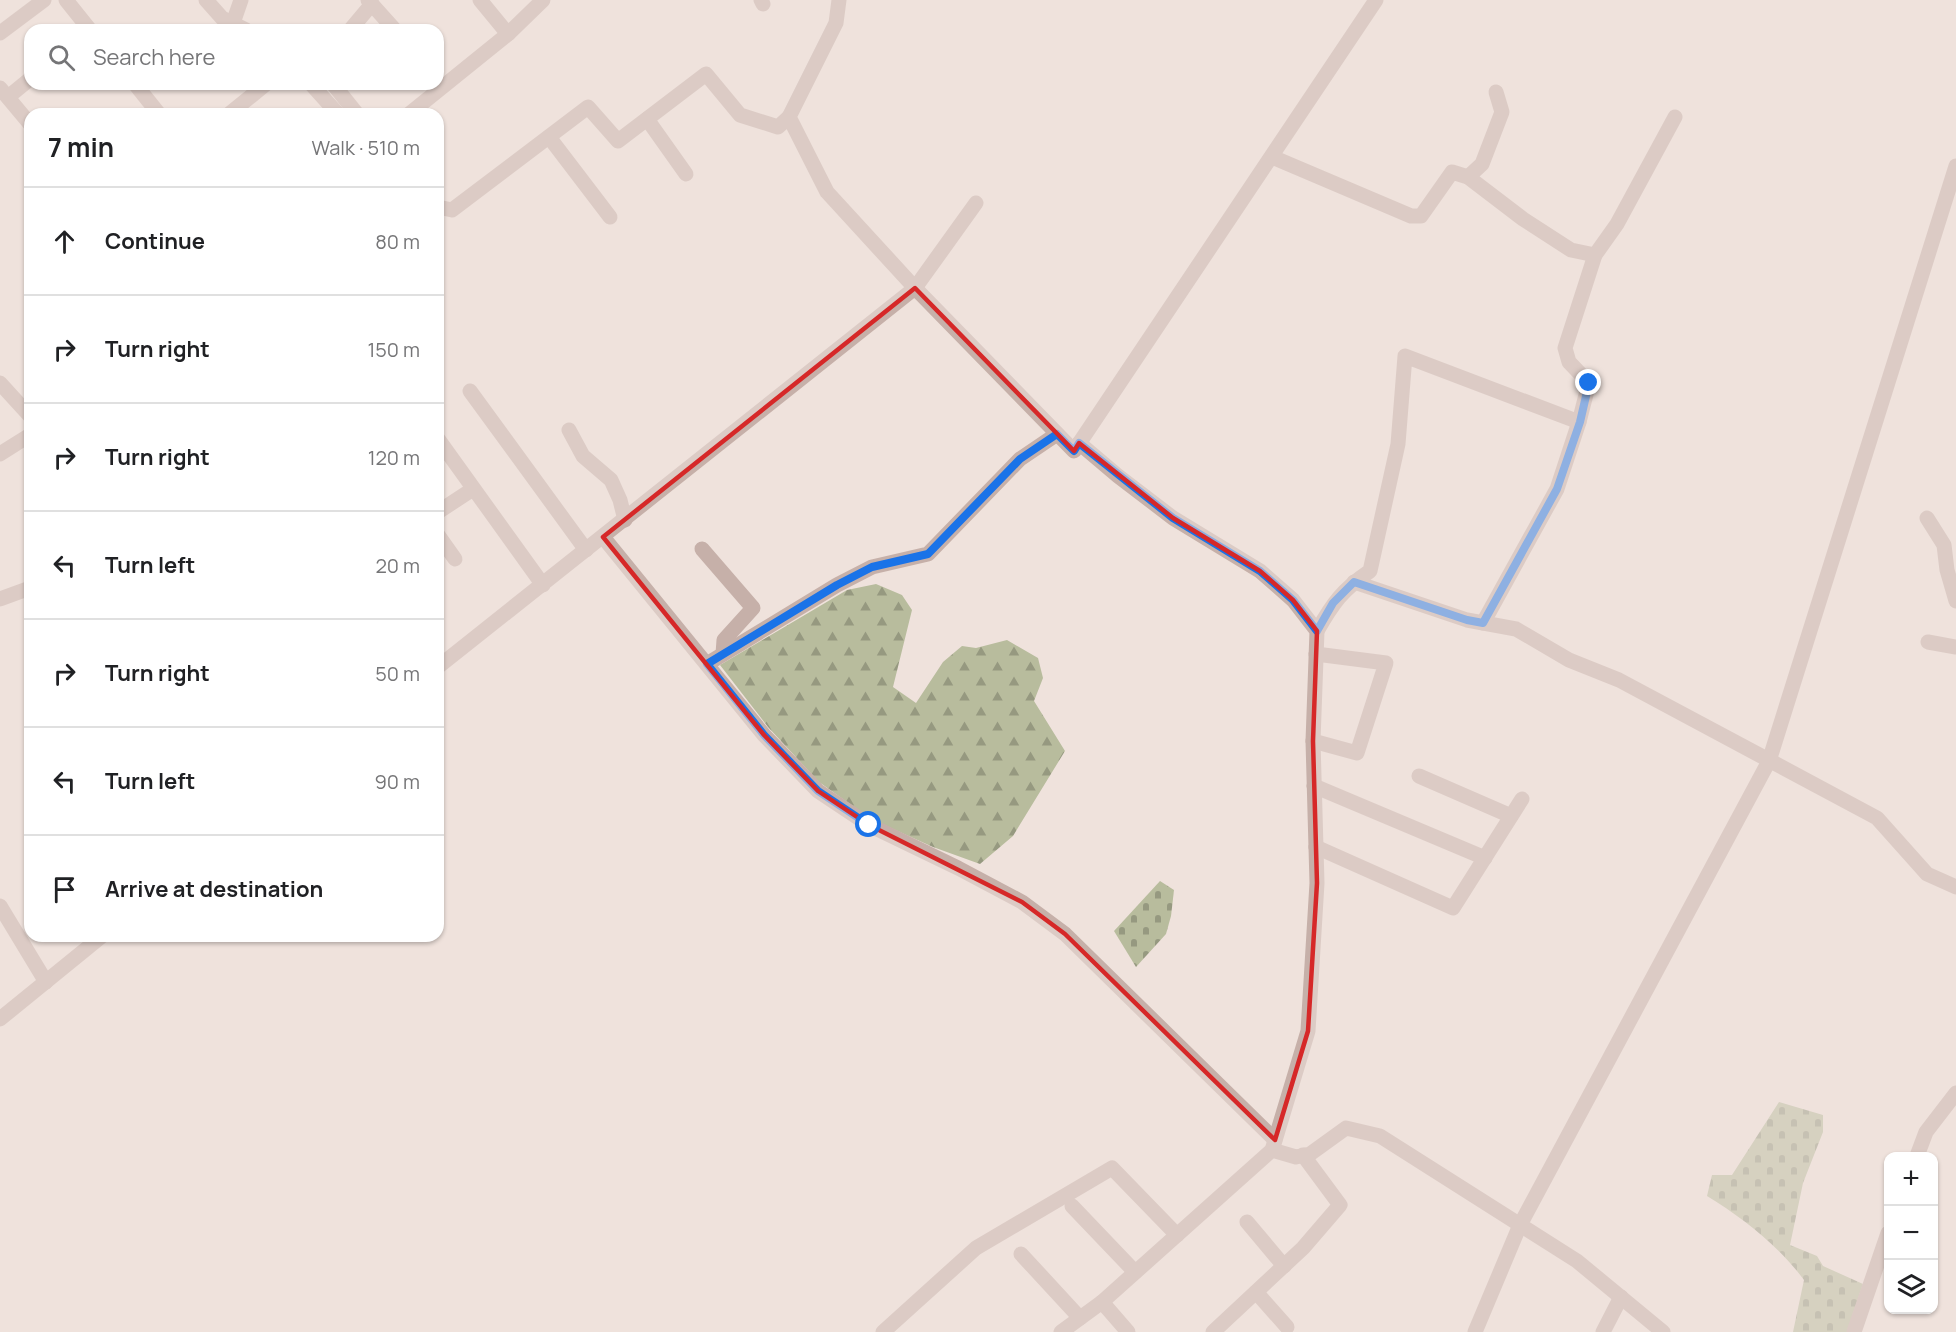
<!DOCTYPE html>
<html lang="en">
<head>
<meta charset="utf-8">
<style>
	:root { --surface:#fff; --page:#f2f2f2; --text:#202124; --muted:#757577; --line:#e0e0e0 }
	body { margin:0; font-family:Manrope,sans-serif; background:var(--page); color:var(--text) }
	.controls { position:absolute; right:18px; bottom:18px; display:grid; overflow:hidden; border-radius:12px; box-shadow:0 2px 4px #0004 }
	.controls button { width:54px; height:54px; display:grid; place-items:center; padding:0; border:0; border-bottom:2px solid var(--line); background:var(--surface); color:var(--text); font:30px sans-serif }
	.stop { position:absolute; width:18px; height:18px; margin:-14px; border:4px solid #1a73e8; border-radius:50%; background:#fff }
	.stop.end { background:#1a73e8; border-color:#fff; box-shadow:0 2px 6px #0008 }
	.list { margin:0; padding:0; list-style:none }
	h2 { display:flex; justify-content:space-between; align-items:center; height:78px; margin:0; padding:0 24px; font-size:26px }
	h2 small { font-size:20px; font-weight:400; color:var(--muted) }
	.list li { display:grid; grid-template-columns:39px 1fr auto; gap:18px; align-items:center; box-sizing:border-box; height:108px; padding:0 24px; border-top:2px solid var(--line) }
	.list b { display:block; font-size:22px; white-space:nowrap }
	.list em { font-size:20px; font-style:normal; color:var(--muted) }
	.icon { flex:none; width:33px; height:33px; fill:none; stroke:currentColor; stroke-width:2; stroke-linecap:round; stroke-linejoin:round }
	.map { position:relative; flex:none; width:1956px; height:1332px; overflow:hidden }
	.search { position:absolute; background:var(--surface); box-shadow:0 2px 4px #0004; left:24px; top:24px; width:420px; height:66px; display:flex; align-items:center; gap:15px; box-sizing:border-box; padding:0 21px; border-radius:18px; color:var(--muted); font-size:22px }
	.panel { position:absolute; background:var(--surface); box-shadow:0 2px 4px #0004; left:24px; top:108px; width:420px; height:834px; border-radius:18px }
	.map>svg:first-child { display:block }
	.forest { fill:url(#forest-firs) }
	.cemetery { fill:url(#cemetery-stones) }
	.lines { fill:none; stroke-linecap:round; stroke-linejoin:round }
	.minor { stroke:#c6b0a9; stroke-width:15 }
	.route { stroke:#1a73e8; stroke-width:8 }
	.marked { fill:none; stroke:#d62828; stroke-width:4.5; stroke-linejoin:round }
</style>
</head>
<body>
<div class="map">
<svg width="1956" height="1332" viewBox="0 0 1956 1332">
	<defs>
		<pattern id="forest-firs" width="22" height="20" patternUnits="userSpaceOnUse" patternTransform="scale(1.5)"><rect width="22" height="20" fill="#b8bc9d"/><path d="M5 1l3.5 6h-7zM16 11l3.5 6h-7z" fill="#969980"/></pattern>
		<pattern id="cemetery-stones" width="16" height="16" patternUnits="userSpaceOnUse" patternTransform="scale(1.5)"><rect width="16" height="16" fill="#b8bc9d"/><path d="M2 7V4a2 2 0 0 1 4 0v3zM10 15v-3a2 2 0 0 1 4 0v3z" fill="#969980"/></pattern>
	</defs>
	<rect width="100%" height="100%" fill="#efe2dc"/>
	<path class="forest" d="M 876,584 L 902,595 L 912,610 L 893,687 L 916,703 L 943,662 L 962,646 L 976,648 L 1007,640 L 1038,658 L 1043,678 L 1034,701 L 1065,751 L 1013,836 L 980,864 L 933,847 L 871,819 L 819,782 L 768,727 L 720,665 L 847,590 Z"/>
	<g class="cemetery">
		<path d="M 1160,881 L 1174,890 L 1171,916 L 1166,934 L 1136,967 L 1114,931 Z"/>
		<path d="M 1779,1102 L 1823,1115 L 1823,1132 L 1803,1183 L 1790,1245 L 1817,1256 L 1823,1266 L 1863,1284 L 1847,1332 L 1793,1332 L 1804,1280 C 1779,1246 1743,1218 1707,1196 L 1712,1175 L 1732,1175 Z"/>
	</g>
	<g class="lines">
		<g class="minor">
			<path d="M 66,0 L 90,30"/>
			<path d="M 206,0 L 222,18 L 246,30"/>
			<path d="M 368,0 L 395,30"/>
			<path d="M 480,0 L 508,34"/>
			<path d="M 761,0 L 763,4"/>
			<path d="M 839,0 L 836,23 L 789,117 L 827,192 L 915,288 L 976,203"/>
			<path d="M 233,23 L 241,0"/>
			<path d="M 350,30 L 372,4"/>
			<path d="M 0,33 L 44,0"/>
			<path d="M 135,84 L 159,114"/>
			<path d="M 311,84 L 338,114"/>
			<path d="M 333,84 L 357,114"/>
			<path d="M 0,88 L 30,124"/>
			<path d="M 8,97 L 30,79"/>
			<path d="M 229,114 L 266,84"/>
			<path d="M 409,114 L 508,34 L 543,0"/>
			<path d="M 647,119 L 686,174"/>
			<path d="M 549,137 L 610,217"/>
			<path d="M 1272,157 L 1411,216 L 1421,216 L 1452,172 L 1468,177 L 1523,219 L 1571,250 L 1595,255"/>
			<path d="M 1468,177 L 1482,164 L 1502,112 L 1496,92"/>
			<path d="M 438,207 L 452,210 L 588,107 L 618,141 L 706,74 L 740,115 L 778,127 L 789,117"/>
			<path d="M 0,383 L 30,416"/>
			<path d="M 470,391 L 586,550"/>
			<path d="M 569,430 L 583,456 L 611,480 L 620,500 L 625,520"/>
			<path d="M 438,439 L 543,585"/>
			<path d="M 1079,443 L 1118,476 L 1173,518 L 1260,571 L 1293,600 L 1317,631 L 1313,741 L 1317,883 L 1308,1031 L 1273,1147"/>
			<path d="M 0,454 L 30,435"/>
			<path d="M 438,512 L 473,489"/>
			<path d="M 1927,518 L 1944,545 L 1947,570 L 1956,601"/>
			<path d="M 438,535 L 455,559"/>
			<path d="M 603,537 L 764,735 L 818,791 L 869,825 L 958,868 L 1022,902 L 1065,934 L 1275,1140"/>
			<path d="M 702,549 L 753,608 L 724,640 L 723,654"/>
			<path d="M 1354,582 L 1467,620 L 1516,629 L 1569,660 L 1619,680 L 1877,818 L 1927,874 L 1956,887"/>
			<path d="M 0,599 L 30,588"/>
			<path d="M 1483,623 L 1557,489 L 1579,422 L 1589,383 L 1569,362 L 1565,348 L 1595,255 L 1617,224 L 1675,117"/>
			<path d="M 1317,631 C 1333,603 1342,590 1370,571 L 1398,444 L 1405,356 L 1579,422"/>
			<path d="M 1928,642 L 1956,647"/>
			<path d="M 707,664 L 837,585 L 872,567 L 928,554 L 1020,459 L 1057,434"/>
			<path d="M 438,667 L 915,288 L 1074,451 L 1376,0"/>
			<path d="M 1313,741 L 1357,753 L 1386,663 L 1316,654"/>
			<path d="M 1419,776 L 1511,816"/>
			<path d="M 1314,786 L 1485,858"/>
			<path d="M 1316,847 L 1453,908 L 1522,799"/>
			<path d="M 0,906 L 46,982"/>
			<path d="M 0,1019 L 102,936"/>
			<path d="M 1917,1156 L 1926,1132 L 1956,1093"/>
			<path d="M 1072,1206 L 1135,1272"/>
			<path d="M 1247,1222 L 1284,1266"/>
			<path d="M 1021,1254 L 1080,1318"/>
			<path d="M 1256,1292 L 1287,1327"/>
			<path d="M 1102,1302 L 1128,1332"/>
			<path d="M 883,1332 L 976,1248 L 1112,1168 L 1177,1235"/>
			<path d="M 1061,1332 L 1102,1302 L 1272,1150 L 1296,1157 L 1310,1154 L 1346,1128 L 1380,1136 L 1577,1261 L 1663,1332"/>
			<path d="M 1213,1332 L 1303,1248 L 1340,1205 L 1303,1155"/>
			<path d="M 1475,1332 L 1520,1225 L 1769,761 L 1956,166"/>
			<path d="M 1603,1332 L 1621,1297"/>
			<path d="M 1854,1332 L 1888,1233"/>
		</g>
	</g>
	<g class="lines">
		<path class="route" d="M 869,825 L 818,791 L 764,735 L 707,664 L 837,585 L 872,567 L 928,554 L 1020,459 L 1057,434 L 1074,451 L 1079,443 L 1173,518 L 1260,571 L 1293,600 L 1317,631 L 1333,603 L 1354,582 L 1467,620 L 1483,623 L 1557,489 L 1580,422 L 1589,383"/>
	</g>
	<path d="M0 0H1956V1332H0ZM 915,288 L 1074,451 L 1079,443 L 1173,518 L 1260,571 L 1293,600 L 1317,631 L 1313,741 L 1317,883 L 1308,1031 L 1275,1140 L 1065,934 L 1022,902 L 869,825 L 818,791 L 764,735 L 603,537 Z" fill="#efe2dc" fill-opacity=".55" fill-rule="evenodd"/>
	<path class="marked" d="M 915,288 L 1074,451 L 1079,443 L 1173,518 L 1260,571 L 1293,600 L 1317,631 L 1313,741 L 1317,883 L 1308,1031 L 1275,1140 L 1065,934 L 1022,902 L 869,825 L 818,791 L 764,735 L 603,537 Z"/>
</svg>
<div class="controls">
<button>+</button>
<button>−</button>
<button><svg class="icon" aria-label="layers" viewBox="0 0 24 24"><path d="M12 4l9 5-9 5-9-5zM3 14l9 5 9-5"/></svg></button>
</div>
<div class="stop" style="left:869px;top:825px"></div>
<div class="stop end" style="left:1589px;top:383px"></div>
<div class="search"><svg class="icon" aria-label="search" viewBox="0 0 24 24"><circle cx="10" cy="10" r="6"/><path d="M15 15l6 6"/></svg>Search here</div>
<section class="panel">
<h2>7 min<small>Walk · 510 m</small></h2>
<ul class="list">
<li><svg class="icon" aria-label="ahead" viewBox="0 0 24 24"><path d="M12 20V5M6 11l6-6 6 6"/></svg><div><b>Continue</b></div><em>80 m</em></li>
<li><svg class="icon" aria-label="right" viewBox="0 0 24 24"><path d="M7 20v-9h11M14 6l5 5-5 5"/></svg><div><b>Turn right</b></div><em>150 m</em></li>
<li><svg class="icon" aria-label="right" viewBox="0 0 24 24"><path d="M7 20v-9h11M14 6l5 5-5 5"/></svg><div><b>Turn right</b></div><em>120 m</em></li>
<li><svg class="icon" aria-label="left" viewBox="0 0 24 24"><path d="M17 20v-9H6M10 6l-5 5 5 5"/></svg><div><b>Turn left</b></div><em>20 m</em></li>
<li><svg class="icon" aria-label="right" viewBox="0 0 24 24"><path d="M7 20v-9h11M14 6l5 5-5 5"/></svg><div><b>Turn right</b></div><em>50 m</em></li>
<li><svg class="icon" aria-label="left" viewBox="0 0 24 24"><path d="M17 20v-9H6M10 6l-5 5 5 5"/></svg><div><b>Turn left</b></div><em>90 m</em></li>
<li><svg class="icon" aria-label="arrive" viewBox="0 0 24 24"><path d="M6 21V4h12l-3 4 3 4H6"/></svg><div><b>Arrive at destination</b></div></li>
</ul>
</section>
</div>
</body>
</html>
